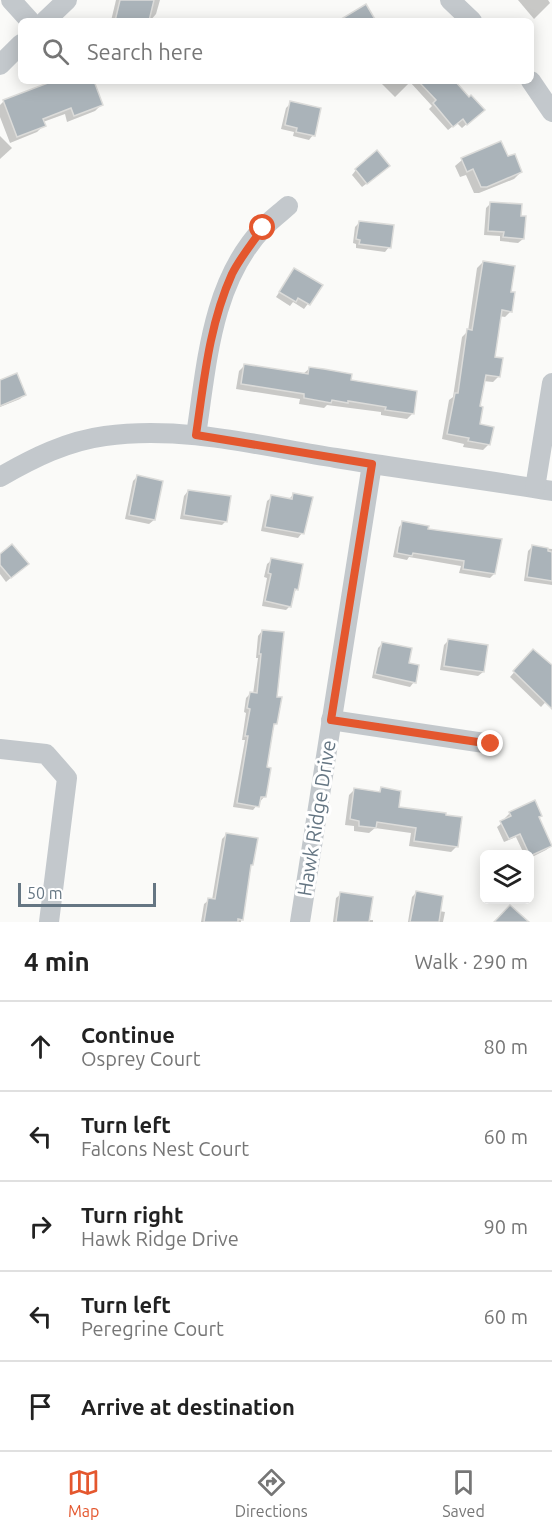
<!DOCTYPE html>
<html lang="en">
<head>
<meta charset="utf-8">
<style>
	:root { --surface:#fff; --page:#f6f6f6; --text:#222; --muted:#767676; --line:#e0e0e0; --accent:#e4572e }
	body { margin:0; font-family:Ubuntu,sans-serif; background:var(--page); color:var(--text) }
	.controls { position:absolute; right:18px; bottom:18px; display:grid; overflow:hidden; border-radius:9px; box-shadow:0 3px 15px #0003 }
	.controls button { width:54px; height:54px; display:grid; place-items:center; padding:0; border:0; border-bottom:2px solid var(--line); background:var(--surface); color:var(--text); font:30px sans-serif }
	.scale { position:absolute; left:18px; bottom:15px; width:138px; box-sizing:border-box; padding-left:6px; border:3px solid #657683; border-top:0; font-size:16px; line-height:21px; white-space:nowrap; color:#657683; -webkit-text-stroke:4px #fff; paint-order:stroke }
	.stop { position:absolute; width:18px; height:18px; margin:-14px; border:4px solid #e4572e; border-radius:50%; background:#fff }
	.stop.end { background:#e4572e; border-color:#fff; box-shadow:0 2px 6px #0008 }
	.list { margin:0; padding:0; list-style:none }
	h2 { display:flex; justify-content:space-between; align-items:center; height:78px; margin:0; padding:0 24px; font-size:26px }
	h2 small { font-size:20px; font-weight:400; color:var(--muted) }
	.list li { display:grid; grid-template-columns:39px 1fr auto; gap:18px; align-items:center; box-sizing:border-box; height:90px; padding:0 24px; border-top:2px solid var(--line) }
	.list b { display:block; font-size:22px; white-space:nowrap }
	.list p { margin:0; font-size:20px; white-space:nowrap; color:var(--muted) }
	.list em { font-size:20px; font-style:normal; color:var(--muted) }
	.icon { flex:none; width:33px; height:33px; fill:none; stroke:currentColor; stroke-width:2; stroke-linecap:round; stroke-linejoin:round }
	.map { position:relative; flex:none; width:552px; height:922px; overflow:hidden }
	.search { position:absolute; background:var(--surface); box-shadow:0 3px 15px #0003; left:18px; right:18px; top:18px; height:66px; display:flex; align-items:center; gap:15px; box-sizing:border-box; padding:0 21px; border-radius:9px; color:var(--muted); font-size:22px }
	.sheet { height:528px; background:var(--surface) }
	nav { display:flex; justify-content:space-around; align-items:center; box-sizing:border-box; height:84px; border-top:2px solid var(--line); background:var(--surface); font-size:16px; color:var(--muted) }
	nav a { display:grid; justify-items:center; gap:3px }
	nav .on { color:var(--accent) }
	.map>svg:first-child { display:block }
	.shadow { fill:#0003 }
	.building { fill:#aab3b9; stroke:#dcdcda; stroke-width:1.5 }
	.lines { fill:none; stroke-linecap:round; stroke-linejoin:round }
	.minor { stroke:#c3c8cc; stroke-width:20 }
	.route { stroke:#e4572e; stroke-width:8 }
	.labels { text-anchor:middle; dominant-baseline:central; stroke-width:6; stroke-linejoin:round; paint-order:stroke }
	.street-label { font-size:20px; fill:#657683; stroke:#fff }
</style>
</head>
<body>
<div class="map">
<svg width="552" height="922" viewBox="0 0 552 922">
	<rect width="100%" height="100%" fill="#fafaf8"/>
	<g class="shadow">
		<path d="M 116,0 L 160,0 L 156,14 L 150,21 L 111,21 Z"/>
		<path d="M 518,0 L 548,0 L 550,3 L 534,19 Z"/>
		<path d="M 57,81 L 93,81 L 102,104 L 95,111 L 67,122 L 65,114 L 43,122 L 44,125 L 37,132 L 10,143 L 0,117 L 0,105 L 4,101 Z"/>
		<path d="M 379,81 L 443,81 L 478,114 L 462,128 L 457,123 L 448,130 L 429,109 L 432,106 L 410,82 L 395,97 Z"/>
		<path d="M 291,103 L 313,135 L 309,140 L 293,136 L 294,132 L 281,129 L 286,108 Z"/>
		<path d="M 0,136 L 12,148 L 0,159 Z"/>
		<path d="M 507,158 L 521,172 L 514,179 L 479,193 L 474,193 L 466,175 L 460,177 L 455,166 L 462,160 Z"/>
		<path d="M 356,170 L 383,171 L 362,187 L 352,175 Z"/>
		<path d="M 491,203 L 519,217 L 523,239 L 518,243 L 500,241 L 500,236 L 484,235 L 486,208 Z"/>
		<path d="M 359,223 L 389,247 L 385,252 L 356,248 L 356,244 L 353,243 L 355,227 Z"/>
		<path d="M 483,262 L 509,293 L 511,311 L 505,317 L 499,316 L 493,358 L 499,376 L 493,382 L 483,381 L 478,408 L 478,425 L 489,444 L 483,450 L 463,447 L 464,444 L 442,439 L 449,400 L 453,397 L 462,337 L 468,331 L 477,268 Z"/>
		<path d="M 294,270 L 321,286 L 304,309 L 293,302 L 290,306 L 276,297 Z"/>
		<path d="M 244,366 L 303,374 L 310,368 L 412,414 L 407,419 L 381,415 L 381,412 L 327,405 L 324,408 L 299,404 L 300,399 L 236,389 L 239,371 Z"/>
		<path d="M 0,382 L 24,395 L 20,399 L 0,407 Z"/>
		<path d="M 137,477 L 161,482 L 154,520 L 149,524 L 125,519 L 133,481 Z"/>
		<path d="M 188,491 L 226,521 L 222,525 L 180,519 L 184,496 Z"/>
		<path d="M 293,495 L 302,533 L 298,538 L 261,531 L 267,501 L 272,497 L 288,500 Z"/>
		<path d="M 403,523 L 426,530 L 494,574 L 490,578 L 459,573 L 461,566 L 409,557 L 407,560 L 393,557 L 399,527 Z"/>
		<path d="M 532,547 L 552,549 L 552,585 L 524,581 L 528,551 Z"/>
		<path d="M 0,555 L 22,568 L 6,582 L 0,574 Z"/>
		<path d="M 272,560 L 297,589 L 293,593 L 290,606 L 286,610 L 262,606 L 267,578 L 264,577 L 267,564 Z"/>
		<path d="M 262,631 L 276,698 L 276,723 L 272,727 L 265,768 L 264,797 L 253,810 L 233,807 L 245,740 L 242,740 L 246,713 L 244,712 L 246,698 L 250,694 L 253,694 L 258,658 L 256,658 L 258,636 Z"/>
		<path d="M 449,640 L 483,672 L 478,676 L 440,670 L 444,645 Z"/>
		<path d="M 382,644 L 414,682 L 410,687 L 372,678 L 378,648 Z"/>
		<path d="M 533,651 L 552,667 L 552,695 L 541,707 L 510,677 Z"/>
		<path d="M 355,789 L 378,793 L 381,789 L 397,808 L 457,846 L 451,852 L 409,846 L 411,833 L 375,828 L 369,833 L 354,831 L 354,826 L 345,825 L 349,795 Z"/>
		<path d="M 510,813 L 540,816 L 538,818 L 551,846 L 546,850 L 530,858 L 530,854 L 524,854 L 516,837 L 504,842 L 497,827 L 506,820 L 505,818 Z"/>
		<path d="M 226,835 L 243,903 L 241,922 L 201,922 L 204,904 L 209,900 L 212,900 L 222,839 Z"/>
		<path d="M 416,893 L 439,911 L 445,912 L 443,922 L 408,922 L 412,897 Z"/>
		<path d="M 341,894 L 368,920 L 373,920 L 373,922 L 333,922 L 336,898 Z"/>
	</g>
	<g class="building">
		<path d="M 120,0 L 154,0 L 149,21 L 115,21 Z"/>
		<path d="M 366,4 L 376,21 L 338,21 Z"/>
		<path d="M 53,81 L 94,81 L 103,105 L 74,116 L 71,108 L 43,119 L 46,126 L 17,137 L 3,100 Z"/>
		<path d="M 418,81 L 455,81 L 469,97 L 471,95 L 485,110 L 467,125 L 463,119 L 453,127 L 433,103 L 436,100 Z"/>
		<path d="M 290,101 L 321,108 L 315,136 L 296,132 L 297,128 L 285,125 Z"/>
		<path d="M 501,141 L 508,156 L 515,154 L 522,172 L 487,187 L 481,187 L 473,169 L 467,172 L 461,158 Z"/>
		<path d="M 377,150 L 390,166 L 367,184 L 355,169 Z"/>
		<path d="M 490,202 L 522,204 L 521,216 L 526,216 L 524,239 L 503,237 L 504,232 L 488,231 Z"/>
		<path d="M 359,221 L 394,225 L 391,248 L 359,244 L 360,240 L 356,239 Z"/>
		<path d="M 483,261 L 515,266 L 511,292 L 515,292 L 512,312 L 502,310 L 495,357 L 503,358 L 500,377 L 486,375 L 480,406 L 483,407 L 480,424 L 494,427 L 490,445 L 468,441 L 469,438 L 447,434 L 455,393 L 458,393 L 467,329 L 472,330 Z"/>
		<path d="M 294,268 L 323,285 L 310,305 L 298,298 L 296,302 L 279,292 Z"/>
		<path d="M 244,364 L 308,374 L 309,367 L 324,369 L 352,374 L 351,380 L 417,391 L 414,414 L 385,410 L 386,407 L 348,401 L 348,403 L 332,400 L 331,403 L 304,398 L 304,394 L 241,384 Z"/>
		<path d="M 17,373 L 26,395 L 0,406 L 0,380 Z"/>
		<path d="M 137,475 L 163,481 L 155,520 L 129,515 Z"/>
		<path d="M 188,490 L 231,496 L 227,522 L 184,515 Z"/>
		<path d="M 293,493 L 313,497 L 304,534 L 265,527 L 271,495 L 292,499 Z"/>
		<path d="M 402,521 L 429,526 L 428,529 L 502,539 L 495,574 L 463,569 L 464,561 L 413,553 L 412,556 L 397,553 Z"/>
		<path d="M 12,544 L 29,564 L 11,578 L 0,565 L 0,554 Z"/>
		<path d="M 532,545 L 548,548 L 548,551 L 552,552 L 552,581 L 527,577 Z"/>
		<path d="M 271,558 L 303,564 L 298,590 L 295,589 L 291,607 L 265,601 L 271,574 L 268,573 Z"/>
		<path d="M 262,630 L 284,632 L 277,697 L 282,697 L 277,724 L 274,724 L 267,767 L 271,768 L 266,797 L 261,797 L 259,807 L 237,803 L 248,736 L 245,736 L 250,709 L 247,708 L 250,692 L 257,693 L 261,654 L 259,654 Z"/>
		<path d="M 448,639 L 488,645 L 484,672 L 444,666 Z"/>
		<path d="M 382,642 L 412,648 L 409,663 L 419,665 L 416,683 L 375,674 Z"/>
		<path d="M 533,649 L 552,665 L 552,709 L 513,671 Z"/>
		<path d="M 381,787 L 401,791 L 399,807 L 446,813 L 446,815 L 462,817 L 458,847 L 414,841 L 416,828 L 377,822 L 376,828 L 359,826 L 359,821 L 350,819 L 354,788 L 380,792 Z"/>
		<path d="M 535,800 L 542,816 L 539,817 L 552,846 L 530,856 L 520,834 L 509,839 L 500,821 L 511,816 L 509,812 Z"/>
		<path d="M 226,833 L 258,838 L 253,865 L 251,865 L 243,920 L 238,919 L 238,922 L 204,922 L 208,898 L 215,899 Z"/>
		<path d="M 416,891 L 443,896 L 439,922 L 410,922 Z"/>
		<path d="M 340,892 L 373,897 L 369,922 L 336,922 Z"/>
		<path d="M 510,905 L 529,922 L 494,922 Z"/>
	</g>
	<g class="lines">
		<g class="minor">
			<path d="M 11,0 L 30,21"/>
			<path d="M 450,0 L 472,21"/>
			<path d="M 45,21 L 67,0"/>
			<path d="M 0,65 L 21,44"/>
			<path d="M 531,81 L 552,112"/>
			<path d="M 196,435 C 207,364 211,282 264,227 C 271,220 280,213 288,206"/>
			<path d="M 0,477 C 33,458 67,441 105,436 C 182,425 260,446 336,458 C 408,470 480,479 552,491"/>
			<path d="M 535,488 L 552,383"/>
			<path d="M 331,720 L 491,744"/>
			<path d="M 0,749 L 46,754 L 67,778 L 49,922"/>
			<path d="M 300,922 L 372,464"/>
		</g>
	</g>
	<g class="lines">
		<path class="route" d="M 263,228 C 252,243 240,258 232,274 C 209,325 204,381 196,435 L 372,464 L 331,720 L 491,744"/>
	</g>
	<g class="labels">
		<g class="street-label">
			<text transform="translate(316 818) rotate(-81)">Hawk Ridge Drive</text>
		</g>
	</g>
</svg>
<div class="controls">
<button><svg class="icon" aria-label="layers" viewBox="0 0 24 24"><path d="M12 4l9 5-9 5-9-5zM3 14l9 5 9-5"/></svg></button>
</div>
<div class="scale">50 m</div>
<div class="stop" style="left:263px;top:228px"></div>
<div class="stop end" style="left:491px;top:744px"></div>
<div class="search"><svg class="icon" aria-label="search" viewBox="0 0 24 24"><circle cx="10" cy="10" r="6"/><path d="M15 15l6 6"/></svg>Search here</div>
</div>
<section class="sheet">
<h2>4 min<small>Walk · 290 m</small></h2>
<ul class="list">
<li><svg class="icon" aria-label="ahead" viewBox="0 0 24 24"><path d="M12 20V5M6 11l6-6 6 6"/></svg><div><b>Continue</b><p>Osprey Court</p></div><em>80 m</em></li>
<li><svg class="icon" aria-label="left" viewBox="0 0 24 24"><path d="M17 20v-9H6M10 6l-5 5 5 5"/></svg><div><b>Turn left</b><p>Falcons Nest Court</p></div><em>60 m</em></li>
<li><svg class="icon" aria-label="right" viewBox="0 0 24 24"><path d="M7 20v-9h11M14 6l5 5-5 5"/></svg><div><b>Turn right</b><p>Hawk Ridge Drive</p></div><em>90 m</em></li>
<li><svg class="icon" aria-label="left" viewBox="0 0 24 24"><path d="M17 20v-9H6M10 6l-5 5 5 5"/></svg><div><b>Turn left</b><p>Peregrine Court</p></div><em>60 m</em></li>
<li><svg class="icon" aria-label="arrive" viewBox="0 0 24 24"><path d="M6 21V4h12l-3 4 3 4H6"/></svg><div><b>Arrive at destination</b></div></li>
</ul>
</section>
<nav>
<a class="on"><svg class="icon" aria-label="map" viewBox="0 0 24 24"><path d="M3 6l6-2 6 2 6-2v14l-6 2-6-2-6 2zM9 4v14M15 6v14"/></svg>Map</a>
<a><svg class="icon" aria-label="directions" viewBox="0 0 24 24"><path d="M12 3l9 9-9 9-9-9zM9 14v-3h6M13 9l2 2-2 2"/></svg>Directions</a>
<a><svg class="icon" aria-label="saved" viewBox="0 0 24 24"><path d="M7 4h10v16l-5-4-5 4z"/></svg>Saved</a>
</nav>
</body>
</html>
